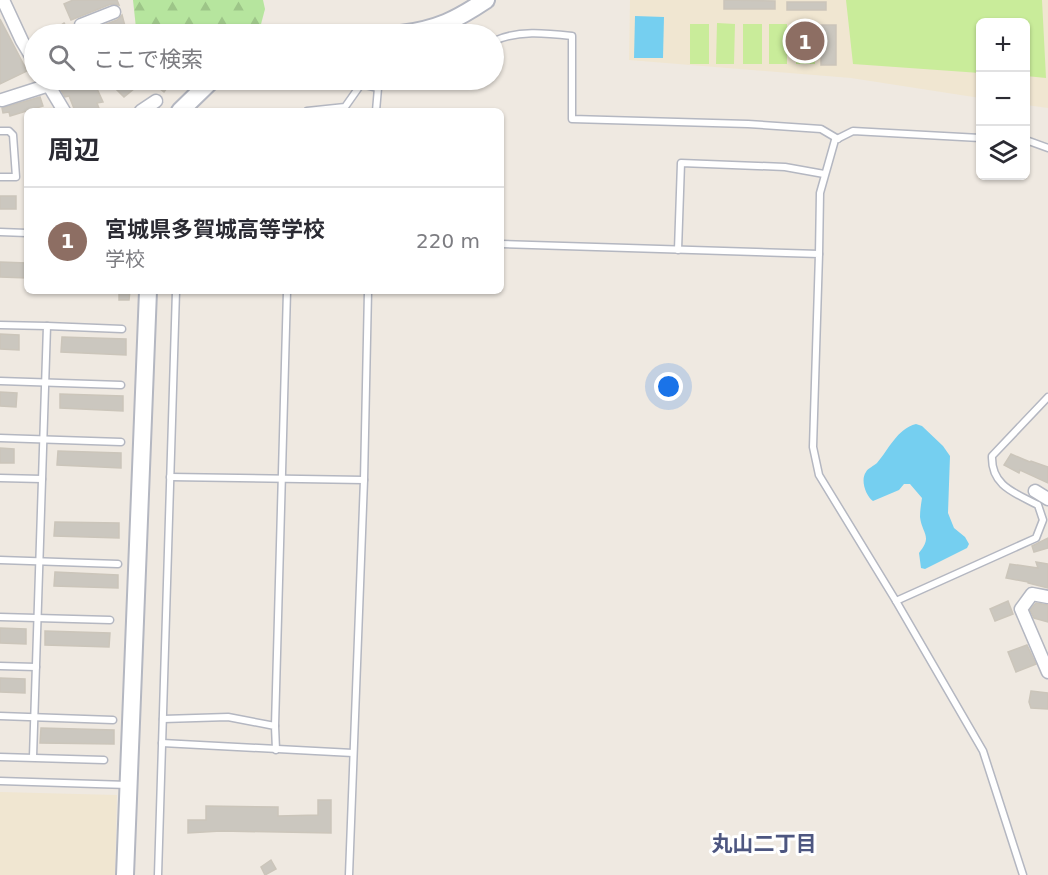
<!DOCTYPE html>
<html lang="ja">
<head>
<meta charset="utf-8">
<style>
	:root { --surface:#fff; --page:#f2f2f3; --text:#2b2b33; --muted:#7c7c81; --line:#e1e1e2; --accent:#4264fb }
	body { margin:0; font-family:"DejaVu Sans","Noto Sans JP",sans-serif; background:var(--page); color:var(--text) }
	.controls { position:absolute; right:18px; top:18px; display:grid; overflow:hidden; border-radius:9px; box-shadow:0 2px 4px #0004 }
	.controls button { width:54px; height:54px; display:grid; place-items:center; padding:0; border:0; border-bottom:2px solid var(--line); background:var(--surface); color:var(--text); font:30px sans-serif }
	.you { position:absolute; left:669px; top:387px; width:21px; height:21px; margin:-15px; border:4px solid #fff; border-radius:50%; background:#1a73e8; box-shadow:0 0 0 9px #1a73e833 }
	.badge { display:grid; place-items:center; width:39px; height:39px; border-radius:50%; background:var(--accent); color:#fff; font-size:20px; font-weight:700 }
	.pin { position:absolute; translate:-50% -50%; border:3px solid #fff; box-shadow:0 2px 6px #0006 }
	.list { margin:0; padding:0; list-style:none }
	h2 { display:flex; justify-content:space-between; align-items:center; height:78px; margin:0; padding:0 24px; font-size:26px }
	h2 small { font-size:20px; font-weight:400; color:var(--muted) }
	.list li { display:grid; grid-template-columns:39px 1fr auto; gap:18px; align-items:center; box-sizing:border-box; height:108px; padding:0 24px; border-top:2px solid var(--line) }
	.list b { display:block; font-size:22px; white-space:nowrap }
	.list p { margin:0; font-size:20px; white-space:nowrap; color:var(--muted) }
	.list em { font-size:20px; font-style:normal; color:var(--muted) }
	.icon { flex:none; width:33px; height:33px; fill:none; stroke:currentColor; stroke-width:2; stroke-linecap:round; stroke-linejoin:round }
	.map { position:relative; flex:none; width:1048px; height:875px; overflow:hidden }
	.search { position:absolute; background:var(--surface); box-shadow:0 2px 4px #0004; left:24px; top:24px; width:480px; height:66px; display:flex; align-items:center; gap:15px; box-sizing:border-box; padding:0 21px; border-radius:33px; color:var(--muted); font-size:22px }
	.panel { position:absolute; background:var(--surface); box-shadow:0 2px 4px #0004; left:24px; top:108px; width:480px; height:186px; border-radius:9px }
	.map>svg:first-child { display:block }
	.education { fill:#f0e6d1 }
	.forest { fill:url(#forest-firs) }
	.pitch { fill:#c9ec9a }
	.water { fill:#75cff0 }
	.building { fill:#cbc7bf; stroke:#cbc5ba; stroke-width:1.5 }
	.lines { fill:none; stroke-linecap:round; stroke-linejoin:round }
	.service-casing { stroke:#b4b7c1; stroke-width:9 }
	.minor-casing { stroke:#b4b7c1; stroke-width:15 }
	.tertiary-casing { stroke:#b4b7c1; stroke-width:20 }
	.service { stroke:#fff; stroke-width:6 }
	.minor { stroke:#fff; stroke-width:12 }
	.tertiary { stroke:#fff; stroke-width:16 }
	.labels { text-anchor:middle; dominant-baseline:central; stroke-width:6; stroke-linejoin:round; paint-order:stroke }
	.neighbourhood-label { font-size:21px; font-weight:bold; fill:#4d5680; stroke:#fff }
</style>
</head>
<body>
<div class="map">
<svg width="1048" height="875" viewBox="0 0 1048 875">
	<defs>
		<pattern id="forest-firs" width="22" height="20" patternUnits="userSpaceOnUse" patternTransform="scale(1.5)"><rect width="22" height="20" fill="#b6e59e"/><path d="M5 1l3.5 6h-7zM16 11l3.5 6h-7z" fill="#9dc588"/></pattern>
	</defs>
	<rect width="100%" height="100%" fill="#efe9e1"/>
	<g class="education">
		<path d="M 630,0 L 1048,0 L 1048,108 L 1026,105 L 1026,22 L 980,22 L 980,98 L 851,78 L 629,60 Z"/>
		<path d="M 0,792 L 117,795 L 115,875 L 0,875 Z"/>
	</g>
	<path class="forest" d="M 133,0 L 263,0 L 265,9 L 260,28 L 244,34 L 143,34 L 136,28 Z"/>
	<g class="pitch">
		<path d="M 846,0 L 1042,0 L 1046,78 L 1026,76 L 1026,22 L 980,22 L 980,73 L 853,64 Z"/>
		<path d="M 717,23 L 735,24 L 734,64 L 716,64 Z"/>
		<rect x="690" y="24" width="19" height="40"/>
		<rect x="743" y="24" width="19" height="40"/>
		<rect x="769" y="24" width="18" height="40"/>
		<path d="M 796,24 L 814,24 L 815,64 L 796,64 Z"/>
	</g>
	<g class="water">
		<path d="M 635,16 L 664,17 L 663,58 L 634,58 Z"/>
		<path d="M 916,424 L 922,426 L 943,446 L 950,456 L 948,513 L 954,528 L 965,537 L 969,544 L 967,548 L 925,569 L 921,568 L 919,553 C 933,536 922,534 920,517 C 920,511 921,504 922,498 L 910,484 L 904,484 L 899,490 L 873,501 C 866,496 860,480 866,472 C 868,468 874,466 877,463 C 889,449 897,429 916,424 Z"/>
	</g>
	<g class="building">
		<path d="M 73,0 L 117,0 L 119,5 L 111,4 L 71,20 L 64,4 Z"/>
		<path d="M 724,0 L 775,1 L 775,9 L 724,9 Z"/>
		<rect x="787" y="2" width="39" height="8"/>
		<path d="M 122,15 L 125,26 L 121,28 L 127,34 L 98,34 L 96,28 L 117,20 Z"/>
		<path d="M 0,19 L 27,71 L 0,84 Z"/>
		<path d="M 64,23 L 71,34 L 48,34 Z"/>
		<rect x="821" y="25" width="15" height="40"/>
		<path d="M 55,80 L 93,80 L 103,102 L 97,103 L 100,111 L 75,111 L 69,96 L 65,97 Z"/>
		<path d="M 123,80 L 136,80 L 140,84 L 124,97 L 114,87 Z"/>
		<path d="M 148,80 L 173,80 L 164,92 Z"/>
		<path d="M 40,97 L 43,106 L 10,116 L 9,112 L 3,113 L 2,108 Z"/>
		<rect x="0" y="196" width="16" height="13"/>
		<path d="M 0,262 L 27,263 L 27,278 L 0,277 Z"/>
		<path d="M 119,291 L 130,291 L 129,300 L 119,300 Z"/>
		<path d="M 0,334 L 19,335 L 19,350 L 0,349 Z"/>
		<path d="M 62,337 L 126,339 L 126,355 L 61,352 Z"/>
		<path d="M 0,392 L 17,393 L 16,407 L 0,406 Z"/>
		<path d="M 60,394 L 123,396 L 123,411 L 60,408 Z"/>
		<path d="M 0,448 L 14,449 L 14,463 L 0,463 Z"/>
		<path d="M 58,451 L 121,453 L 121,468 L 57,465 Z"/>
		<path d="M 1011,454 L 1030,462 L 1031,461 L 1048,467 L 1048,483 L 1020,470 L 1019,473 L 1004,465 Z"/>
		<path d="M 55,522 L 119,523 L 119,538 L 54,536 Z"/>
		<path d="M 1048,538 L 1048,548 L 1034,552 L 1032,546 Z"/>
		<path d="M 1036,562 L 1048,564 L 1048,588 L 1028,583 L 1028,582 L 1006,578 L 1010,564 L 1038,568 Z"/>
		<path d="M 55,572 L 118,575 L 118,588 L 54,586 Z"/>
		<path d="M 1008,601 L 1013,614 L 995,621 L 990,609 Z"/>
		<path d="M 1036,603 L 1048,605 L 1048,622 L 1034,618 L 1030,610 Z"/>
		<path d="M 0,628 L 26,629 L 26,644 L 0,643 Z"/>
		<path d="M 45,631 L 110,633 L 109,647 L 45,645 Z"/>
		<path d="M 1027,645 L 1036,664 L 1016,672 L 1008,652 Z"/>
		<path d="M 0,678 L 25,679 L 25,693 L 0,692 Z"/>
		<path d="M 1031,691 L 1048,693 L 1048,709 L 1031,708 L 1029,702 Z"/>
		<path d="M 41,728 L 114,730 L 114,744 L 40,743 Z"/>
		<path d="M 318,800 L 331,800 L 331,833 L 221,831 L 188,833 L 188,820 L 206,820 L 206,806 L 278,807 L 278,816 L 318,815 Z"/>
		<path d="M 271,860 L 276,869 L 265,875 L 261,867 Z"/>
	</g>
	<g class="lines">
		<defs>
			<g id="service">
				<path d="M 494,41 C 518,30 545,33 572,36 L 572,119 L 748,124 L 821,129 L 838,139"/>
				<path d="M 361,84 L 378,88 L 376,111"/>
				<path d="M 307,111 L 345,107 L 364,80"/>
				<path d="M 0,131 L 9,131 L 13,135 L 16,177 L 0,177"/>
				<path d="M 1026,140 L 1048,148"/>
				<path d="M 0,232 L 27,233"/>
				<path d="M 501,244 L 819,254 L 813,447 L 819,475 L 896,601 L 983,751 L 1023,875"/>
				<path d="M 678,250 L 681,163 L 785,167 L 824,174"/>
				<path d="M 819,254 L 820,193 L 835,140 L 853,131 L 980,138"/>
				<path d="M 0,325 L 47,326 L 33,757"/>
				<path d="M 47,326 L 122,329"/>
				<path d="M 0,381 L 121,385"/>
				<path d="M 0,438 L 121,442"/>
				<path d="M 170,477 L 364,480"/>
				<path d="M 0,478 L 42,479"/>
				<path d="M 0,560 L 118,564"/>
				<path d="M 896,601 L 1036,538 L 1043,520 L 1038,505 C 1015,493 991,486 992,456 L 1048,397"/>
				<path d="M 0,617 L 110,620"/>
				<path d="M 0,666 L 36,667"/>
				<path d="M 0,716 L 113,720"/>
				<path d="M 163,719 L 228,717 L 275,726 L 276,750"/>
				<path d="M 275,726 L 287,291"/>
				<path d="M 162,743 L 353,753"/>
				<path d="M 0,757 L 104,760"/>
				<path d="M 0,781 L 128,785"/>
				<path d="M 158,875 L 176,291"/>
				<path d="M 349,875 L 364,480 L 368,291"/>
			</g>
			<g id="minor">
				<path d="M 3,0 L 22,41 L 34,61"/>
				<path d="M 85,34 L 81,25 L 114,12"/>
				<path d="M 46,81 L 64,111"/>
				<path d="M 2,100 L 49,85"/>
				<path d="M 141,111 L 156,101"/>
				<path d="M 1035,491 L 1048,499"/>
				<path d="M 1048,597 L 1032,594 L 1021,609 L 1048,672"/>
			</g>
			<g id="tertiary">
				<path d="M 401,34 C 438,29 456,20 486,0"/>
				<path d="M 180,111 L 212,80"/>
				<path d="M 125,875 L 148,291"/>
			</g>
		</defs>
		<use href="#service" class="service-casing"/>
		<use href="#minor" class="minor-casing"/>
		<use href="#tertiary" class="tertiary-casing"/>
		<use href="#service" class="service"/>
		<use href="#minor" class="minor"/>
		<use href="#tertiary" class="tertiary"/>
	</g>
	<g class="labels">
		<g class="neighbourhood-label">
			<text x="764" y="844">丸山二丁目</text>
		</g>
	</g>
</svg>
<div class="controls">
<button>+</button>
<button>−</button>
<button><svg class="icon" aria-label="layers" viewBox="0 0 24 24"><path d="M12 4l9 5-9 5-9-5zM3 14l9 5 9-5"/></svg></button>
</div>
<div class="you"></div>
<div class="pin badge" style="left:805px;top:41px;background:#8d6e63">1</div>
<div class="search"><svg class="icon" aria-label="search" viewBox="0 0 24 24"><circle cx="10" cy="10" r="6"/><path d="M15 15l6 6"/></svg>ここで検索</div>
<section class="panel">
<h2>周辺<small></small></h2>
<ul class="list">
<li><span class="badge" style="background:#8d6e63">1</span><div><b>宮城県多賀城高等学校</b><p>学校</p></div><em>220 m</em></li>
</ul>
</section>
</div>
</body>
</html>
